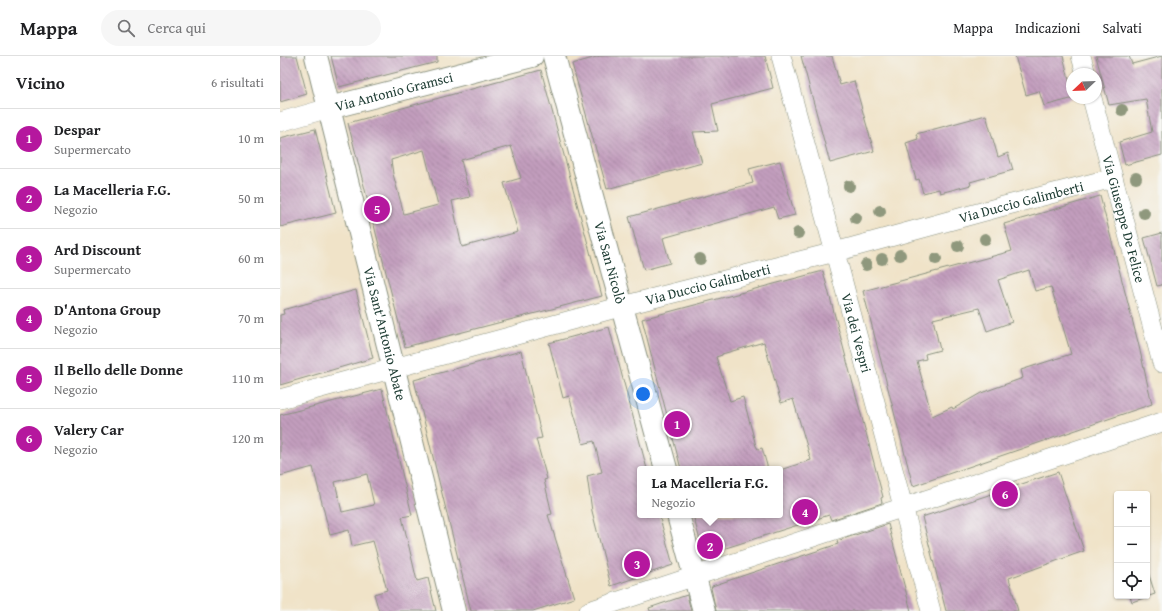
<!DOCTYPE html>
<html lang="it">
<head>
<meta charset="utf-8">
<style>
	:root { --surface:#fff; --page:#f6f6f6; --text:#202124; --muted:#757577; --line:#e0e0e0; --accent:#b5179e }
	body { margin:0; font-family:"Gentium Book Plus",serif; background:var(--page); color:var(--text) }
	.controls { position:absolute; right:12px; bottom:12px; display:grid; overflow:hidden; border-radius:4px; box-shadow:0 1px 3px #0004 }
	.controls button { width:36px; height:36px; display:grid; place-items:center; padding:0; border:0; border-bottom:1px solid var(--line); background:var(--surface); color:var(--text); font:20px sans-serif }
	.compass { position:absolute; left:786px; top:12px; width:36px; height:36px; border-radius:50%; background:var(--surface); box-shadow:0 1px 3px #0004; rotate:247deg }
	.you { position:absolute; left:363px; top:338px; width:14px; height:14px; margin:-10px; border:3px solid #fff; border-radius:50%; background:#1a73e8; box-shadow:0 0 0 6px #1a73e833 }
	.badge { display:grid; place-items:center; width:26px; height:26px; border-radius:50%; background:var(--accent); color:#fff; font-size:13px; font-weight:700 }
	.pin { position:absolute; translate:-50% -50%; border:2px solid #fff; box-shadow:0 1px 4px #0006 }
	.popup { position:absolute; left:357px; top:410px; width:146px; height:52px; box-sizing:border-box; display:grid; place-content:center; border-radius:4px; background:var(--surface); filter:drop-shadow(0 1px 3px #0005); font-size:13px; white-space:nowrap; color:var(--muted) }
	.popup b { font-size:15px; color:var(--text) }
	.popup::after { content:''; position:absolute; left:50%; top:100%; margin-left:-8px; border:8px solid transparent; border-top-color:var(--surface) }
	.list { margin:0; padding:0; list-style:none }
	h2 { display:flex; justify-content:space-between; align-items:center; height:52px; margin:0; padding:0 16px; font-size:17px }
	h2 small { font-size:13px; font-weight:400; color:var(--muted) }
	.list li { display:grid; grid-template-columns:26px 1fr auto; gap:12px; align-items:center; box-sizing:border-box; height:60px; padding:0 16px; border-top:1px solid var(--line) }
	.list b { display:block; font-size:15px; white-space:nowrap }
	.list p { margin:0; font-size:13px; white-space:nowrap; color:var(--muted) }
	.list em { font-size:13px; font-style:normal; color:var(--muted) }
	.icon { flex:none; width:22px; height:22px; fill:none; stroke:currentColor; stroke-width:2; stroke-linecap:round; stroke-linejoin:round }
	.map { position:relative; flex:none; width:882px; height:555px; overflow:hidden }
	header { display:flex; align-items:center; gap:24px; box-sizing:border-box; height:56px; padding:0 20px; background:var(--surface); border-bottom:1px solid var(--line) }
	header strong { font-size:19px }
	nav { display:flex; gap:22px; margin-inline-start:auto; font-size:14px }
	.search { width:280px; height:36px; background:var(--page); display:flex; align-items:center; gap:10px; box-sizing:border-box; padding:0 14px; border-radius:22px; color:var(--muted); font-size:15px }
	main { display:flex }
	aside { flex:1; background:var(--surface) }
	.map>svg:first-child { display:block }
	.building { fill:url(#building-back-hatch); fill-rule:evenodd }
	.lines { fill:none; stroke-linecap:round; stroke-linejoin:round }
	.street-casing { stroke:#88907e; stroke-width:20 }
	.secondary-casing { stroke:#88907e; stroke-width:24 }
	.street { stroke:#fff; stroke-width:19 }
	.secondary { stroke:#fff; stroke-width:22 }
	.tree { fill:#8f987d }
	.labels { text-anchor:middle; dominant-baseline:central; stroke-width:3.5; stroke-linejoin:round; paint-order:stroke }
	.street-label { font-size:14px; fill:#1f3d34; stroke:#f6f6f2 }
</style>
</head>
<body>
<header>
<strong>Mappa</strong>
<div class="search"><svg class="icon" aria-label="search" viewBox="0 0 24 24"><circle cx="10" cy="10" r="6"/><path d="M15 15l6 6"/></svg>Cerca qui</div>
<nav><a>Mappa</a><a>Indicazioni</a><a>Salvati</a></nav>
</header>
<main>
<aside>
<h2>Vicino<small>6 risultati</small></h2>
<ul class="list">
<li><span class="badge">1</span><div><b>Despar</b><p>Supermercato</p></div><em>10 m</em></li>
<li><span class="badge">2</span><div><b>La Macelleria F.G.</b><p>Negozio</p></div><em>50 m</em></li>
<li><span class="badge">3</span><div><b>Ard Discount</b><p>Supermercato</p></div><em>60 m</em></li>
<li><span class="badge">4</span><div><b>D'Antona Group</b><p>Negozio</p></div><em>70 m</em></li>
<li><span class="badge">5</span><div><b>Il Bello delle Donne</b><p>Negozio</p></div><em>110 m</em></li>
<li><span class="badge">6</span><div><b>Valery Car</b><p>Negozio</p></div><em>120 m</em></li>
</ul>
</aside>
<div class="map">
<svg width="882" height="555" viewBox="0 0 882 555">
	<defs>
		<pattern id="building-back-hatch" width="6" height="6" patternUnits="userSpaceOnUse"><rect width="6" height="6" fill="#c39ebe"/><path d="M-1 5l2 2M0 0l6 6M5-1l2 2" fill="none" stroke="#9e829b"/></pattern>
	</defs>
	<rect width="100%" height="100%" fill="#f6f6f2"/>
	<filter id="ink" filterUnits="userSpaceOnUse"><feTurbulence type="fractalNoise" baseFrequency=".025" numOctaves="2"/><feDisplacementMap in="SourceGraphic" scale="8" xChannelSelector="R" yChannelSelector="G"/><feConvolveMatrix kernelMatrix="1 2 1 2 8 2 1 2 1" color-interpolation-filters="sRGB"/></filter>
	<filter id="wash" filterUnits="userSpaceOnUse"><feTurbulence type="fractalNoise" baseFrequency=".012" numOctaves="4" result="noise"/><feDisplacementMap in="SourceGraphic" scale="16" xChannelSelector="R" yChannelSelector="G"/><feGaussianBlur stdDeviation="0.9" result="paint"/><feColorMatrix in="noise" values="0 0 0 0 0 0 0 0 0 0 0 0 0 0 0 0 0 1.4 0 .05"/><feComposite in="paint" operator="in"/></filter>
	<g filter="url(#wash)">
		<rect width="100%" height="100%" fill="#f0e3c8"/>
		<g id="blocks">
			<g class="building">
				<path d="M 0,0 L 17,0 L 27,38 L 0,46 Z"/>
				<path d="M 51,0 L 157,0 L 157,6 L 59,31 Z"/>
				<path d="M 320,0 L 485,0 L 493,32 L 432,48 L 438,75 L 413,76 L 422,107 L 327,133 L 292,8 Z"/>
				<path d="M 521,0 L 552,0 L 560,29 L 574,25 L 594,95 L 550,107 Z"/>
				<path d="M 735,0 L 783,0 L 792,35 L 792,42 L 794,42 L 764,50 L 759,35 L 746,39 Z"/>
				<path d="M 816,0 L 849,0 L 852,8 L 882,0 L 882,99 L 845,109 L 839,86 L 872,76 L 866,43 L 829,49 Z"/>
				<path d="M 261,14 L 322,240 L 125,291 L 68,67 ZM 231,90 L 241,122 L 224,127 L 238,176 L 182,191 L 172,145 L 190,141 L 181,104 ZM 144,94 L 158,149 L 124,158 L 113,118 L 111,104 Z"/>
				<path d="M 706,59 L 718,101 L 728,97 L 733,114 L 690,126 L 691,129 L 660,137 L 659,133 L 643,137 L 639,123 L 636,124 L 626,87 L 638,83 L 636,78 Z"/>
				<path d="M 35,73 L 56,157 L 0,171 L 0,82 Z"/>
				<path d="M 500,105 L 515,159 L 498,163 L 494,151 L 383,182 L 390,207 L 364,214 L 349,161 L 473,127 L 469,113 Z"/>
				<path d="M 820,140 L 858,286 L 872,348 L 633,430 L 583,235 L 732,195 L 724,168 ZM 749,214 L 755,235 L 771,231 L 791,298 L 741,314 L 743,322 L 701,337 L 673,353 L 672,351 L 652,360 L 637,305 L 646,303 L 645,298 L 660,294 L 653,263 L 699,252 L 707,275 L 732,266 L 718,224 Z"/>
				<path d="M 882,177 L 882,229 L 877,230 L 864,182 Z"/>
				<path d="M 543,215 L 603,441 L 601,442 L 602,447 L 551,464 L 549,459 L 424,499 L 413,459 L 500,459 L 500,414 L 531,404 L 513,343 L 501,347 L 484,286 L 442,298 L 442,299 L 436,301 L 450,345 L 463,341 L 476,390 L 478,393 L 482,392 L 488,413 L 401,413 L 362,263 Z"/>
				<path d="M 76,234 L 93,302 L 0,329 L 0,259 L 4,258 L 3,254 Z"/>
				<path d="M 329,271 L 367,413 L 360,413 L 360,459 L 379,459 L 393,509 L 331,530 L 312,455 L 307,420 L 322,416 L 314,385 L 303,388 L 289,340 L 283,342 L 269,287 Z"/>
				<path d="M 241,295 L 262,382 L 256,383 L 267,423 L 264,424 L 272,458 L 268,459 L 294,542 L 253,555 L 191,555 L 134,324 Z"/>
				<path d="M 102,333 L 132,459 L 122,461 L 137,525 L 148,522 L 156,555 L 99,555 L 94,538 L 107,534 L 93,485 L 72,490 L 69,474 L 50,479 L 33,411 L 0,420 L 0,359 ZM 87,418 L 94,449 L 62,456 L 55,426 Z"/>
				<path d="M 778,416 L 804,495 L 729,522 L 738,555 L 666,555 L 642,461 Z"/>
				<path d="M 608,468 L 631,555 L 436,555 L 431,532 L 432,531 L 432,530 L 558,488 L 557,485 Z"/>
				<path d="M 867,516 L 868,516 L 875,538 L 852,546 L 850,540 L 867,540 Z"/>
				<path d="M 407,539 L 411,555 L 370,555 L 369,552 Z"/>
			</g>
		</g>
	</g>
	<g filter="url(#ink)">
		<use href="#blocks" fill-opacity="0" stroke="#88907e" stroke-width="1"/>
		<g class="lines">
			<defs>
				<g id="street">
					<path id="s1" d="M 501,0 L 560,215 L 651,555"/>
					<path d="M 801,0 L 806,18"/>
					<path id="s2" d="M 812,42 L 882,307"/>
					<path d="M 0,66 L 49,52"/>
					<path id="s3" d="M 0,343 L 358,246 L 555,196 L 720,151 L 833,122"/>
					<path d="M 309,555 L 882,366"/>
				</g>
				<g id="secondary">
					<path id="s4" d="M 36,0 L 174,555"/>
					<path id="s5" d="M 274,0 L 386,413"/>
					<path id="s6" d="M 49,52 L 252,0"/>
					<path d="M 398,459 L 424,555"/>
				</g>
			</defs>
			<use href="#street" class="street-casing"/>
			<use href="#secondary" class="secondary-casing"/>
			<use href="#street" class="street"/>
			<use href="#secondary" class="secondary"/>
		</g>
		<g class="tree">
			<circle cx="842" cy="54" r="6"/>
			<circle cx="856" cy="122" r="6"/>
			<circle cx="569" cy="130" r="6"/>
			<circle cx="600" cy="155" r="6"/>
			<circle cx="864" cy="157" r="6"/>
			<circle cx="576" cy="162" r="6"/>
			<circle cx="518" cy="177" r="6"/>
			<circle cx="705" cy="183" r="6"/>
			<circle cx="678" cy="190" r="6"/>
			<circle cx="620" cy="199" r="6"/>
			<circle cx="420" cy="203" r="6"/>
			<circle cx="602" cy="203" r="6"/>
			<circle cx="656" cy="203" r="6"/>
			<circle cx="586" cy="209" r="6"/>
		</g>
	</g>
	<g class="labels">
		<g class="street-label">
			<text stroke="none"><textPath href="#s6" startOffset="67">Via Antonio Gramsci</textPath></text>
			<text stroke="none"><textPath href="#s3" startOffset="767">Via Duccio Galimberti</textPath></text>
			<text stroke="none"><textPath href="#s2" startOffset="125">Via Giuseppe De Felice</textPath></text>
			<text stroke="none"><textPath href="#s5" startOffset="214">Via San Nicolò</textPath></text>
			<text stroke="none"><textPath href="#s3" startOffset="443">Via Duccio Galimberti</textPath></text>
			<text stroke="none"><textPath href="#s4" startOffset="286">Via Sant'Antonio Abate</textPath></text>
			<text stroke="none"><textPath href="#s1" startOffset="287">Via dei Vespri</textPath></text>
		</g>
	</g>
</svg>
<div class="controls">
<button>+</button>
<button>−</button>
<button><svg class="icon" aria-label="locate" viewBox="0 0 24 24"><circle cx="12" cy="12" r="6"/><path d="M12 2v4M12 18v4M2 12h4M18 12h4"/></svg></button>
</div>
<svg class="compass" viewBox="-18 -18 36 36"><path d="M0-13l5 13h-10z" fill="#e53935"/><path d="M0 13l5-13h-10z" fill="#757577"/></svg>
<div class="you"></div>
<div class="pin badge" style="left:397px;top:368px">1</div>
<div class="pin badge" style="left:430px;top:490px">2</div>
<div class="popup"><b>La Macelleria F.G.</b>Negozio</div>
<div class="pin badge" style="left:357px;top:508px">3</div>
<div class="pin badge" style="left:525px;top:456px">4</div>
<div class="pin badge" style="left:97px;top:153px">5</div>
<div class="pin badge" style="left:725px;top:438px">6</div>
</div>
</main>
</body>
</html>
